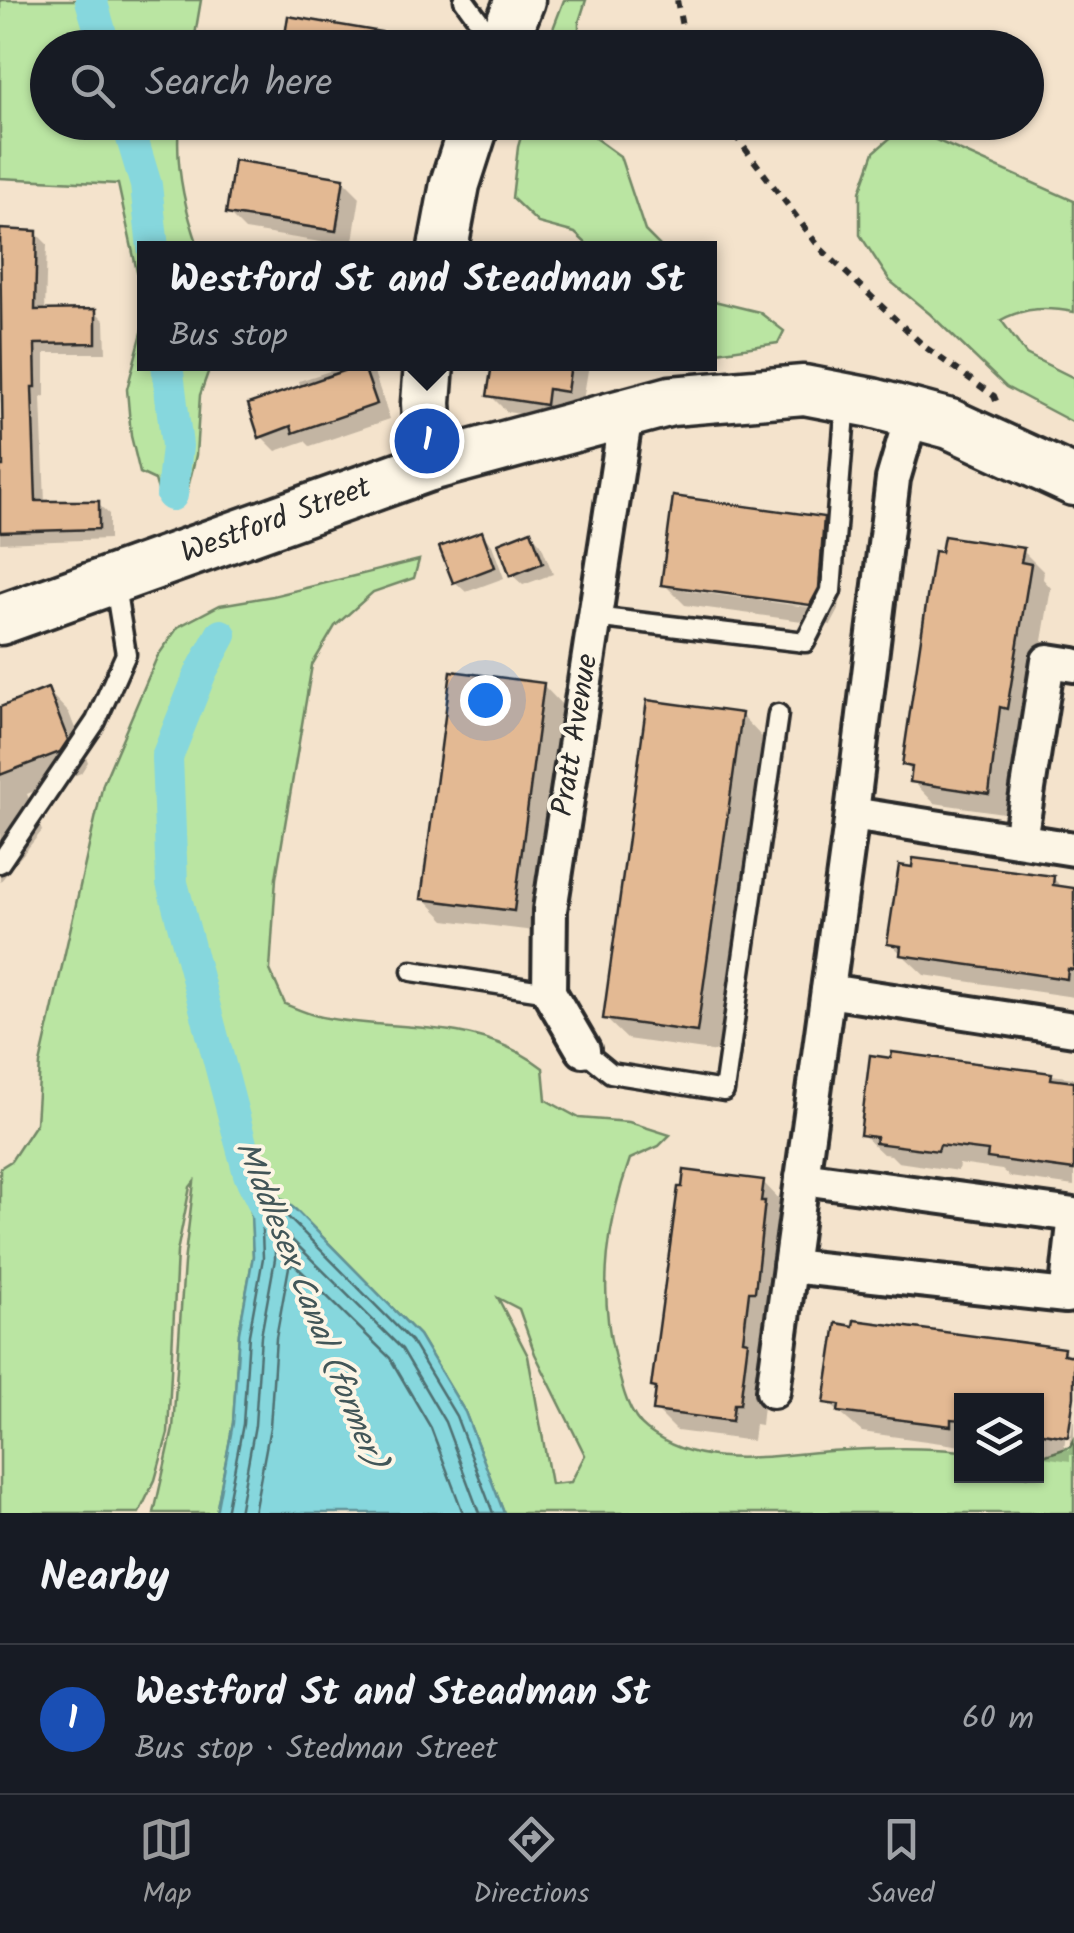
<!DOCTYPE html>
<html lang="en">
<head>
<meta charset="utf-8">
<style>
	:root { --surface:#171b24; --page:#242831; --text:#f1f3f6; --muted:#9ea1a6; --line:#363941; --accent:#98999b }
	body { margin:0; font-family:Kalam,sans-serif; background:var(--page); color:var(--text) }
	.controls { position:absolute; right:30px; bottom:30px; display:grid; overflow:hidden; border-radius:0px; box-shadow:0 2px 8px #0004 }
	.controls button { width:90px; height:90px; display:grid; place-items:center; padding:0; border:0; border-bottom:2px solid var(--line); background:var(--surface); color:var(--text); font:50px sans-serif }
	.you { position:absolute; left:485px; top:700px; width:35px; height:35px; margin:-25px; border:8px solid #fff; border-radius:50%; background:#1a73e8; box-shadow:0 0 0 15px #1a73e833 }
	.badge { display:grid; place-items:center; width:65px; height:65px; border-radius:50%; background:var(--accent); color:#fff; font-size:32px; font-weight:700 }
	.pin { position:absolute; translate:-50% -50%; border:5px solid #fff; box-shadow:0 2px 10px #0006 }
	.popup { position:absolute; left:137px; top:241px; width:580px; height:130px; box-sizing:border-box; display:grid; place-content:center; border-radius:0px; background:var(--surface); filter:drop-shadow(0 2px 8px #0005); font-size:32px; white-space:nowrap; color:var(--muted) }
	.popup b { font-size:38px; color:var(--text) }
	.popup::after { content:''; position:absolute; left:50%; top:100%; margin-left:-20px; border:20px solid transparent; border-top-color:var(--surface) }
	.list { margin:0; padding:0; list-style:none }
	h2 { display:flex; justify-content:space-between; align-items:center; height:130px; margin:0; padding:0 40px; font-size:42px }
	h2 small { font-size:32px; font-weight:400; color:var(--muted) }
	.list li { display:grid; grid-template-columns:65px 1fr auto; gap:30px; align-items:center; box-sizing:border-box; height:150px; padding:0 40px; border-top:2px solid var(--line) }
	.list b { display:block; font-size:38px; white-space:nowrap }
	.list p { margin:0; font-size:32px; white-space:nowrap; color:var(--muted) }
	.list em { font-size:32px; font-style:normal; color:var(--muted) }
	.icon { flex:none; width:55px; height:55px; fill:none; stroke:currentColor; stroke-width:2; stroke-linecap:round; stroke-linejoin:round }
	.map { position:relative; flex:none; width:1074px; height:1513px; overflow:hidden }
	.search { position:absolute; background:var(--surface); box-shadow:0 2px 8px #0004; left:30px; right:30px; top:30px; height:110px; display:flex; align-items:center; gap:25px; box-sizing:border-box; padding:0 35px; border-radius:55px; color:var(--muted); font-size:38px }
	.sheet { height:280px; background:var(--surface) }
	nav { display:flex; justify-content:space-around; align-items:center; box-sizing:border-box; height:140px; border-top:2px solid var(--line); background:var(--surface); font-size:28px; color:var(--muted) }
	nav a { display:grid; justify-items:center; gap:5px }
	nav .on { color:var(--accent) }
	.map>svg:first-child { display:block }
	.green { fill:#bae5a2; stroke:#728866; stroke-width:2.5; fill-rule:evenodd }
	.water { fill:#86d7dd; stroke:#629296; stroke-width:2.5 }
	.shadow { fill:#0003; fill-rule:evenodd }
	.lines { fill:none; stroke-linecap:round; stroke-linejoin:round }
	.shore { stroke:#4f7072; stroke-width:2.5 }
	.canal { stroke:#86d7dd; stroke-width:32 }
	.building { fill:#e3b993; stroke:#2b2b2b; stroke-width:2.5 }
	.service-casing { stroke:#2b2b2b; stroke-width:25 }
	.minor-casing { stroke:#2b2b2b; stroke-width:40 }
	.secondary-casing { stroke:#2b2b2b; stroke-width:55 }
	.path { stroke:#2b2b2b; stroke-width:6; stroke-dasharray:8 8; stroke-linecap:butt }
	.service { stroke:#fcf5e5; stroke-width:18 }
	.minor { stroke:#fcf5e5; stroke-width:32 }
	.secondary { stroke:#fcf5e5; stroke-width:48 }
	.labels { text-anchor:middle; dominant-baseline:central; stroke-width:8; stroke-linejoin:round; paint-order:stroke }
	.street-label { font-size:30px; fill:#2b2b2b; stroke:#fcf5e5 }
	.water-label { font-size:32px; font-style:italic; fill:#425658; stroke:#fcf5e5 }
</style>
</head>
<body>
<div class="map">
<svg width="1074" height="1513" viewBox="0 0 1074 1513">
	<rect width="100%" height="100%" fill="#f4e3cc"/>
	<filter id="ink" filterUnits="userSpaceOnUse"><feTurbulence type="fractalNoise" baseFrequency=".01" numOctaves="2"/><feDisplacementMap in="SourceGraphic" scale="20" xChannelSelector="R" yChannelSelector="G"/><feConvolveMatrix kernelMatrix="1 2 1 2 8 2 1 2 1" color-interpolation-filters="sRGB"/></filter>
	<g filter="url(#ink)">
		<g class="green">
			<path d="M 0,0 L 201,0 L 193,47 L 48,48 L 48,122 L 179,123 C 175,166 184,207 199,248 L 145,248 L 144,304 L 118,184 L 0,178 Z"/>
			<path d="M 564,0 L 586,0 L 579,22 L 579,47 L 546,47 Z"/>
			<path d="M 525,123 L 583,123 L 584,130 L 620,156 L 645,231 L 662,248 L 591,248 L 575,233 L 538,223 L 512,198 L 518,147 Z"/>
			<path d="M 896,133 L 927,136 L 1074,201 L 1074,312 C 1048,307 1025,307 1001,320 L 1026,354 L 1074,378 L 1074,423 L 1006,387 L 930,314 L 890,281 L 860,235 L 860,192 L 874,152 Z"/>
			<path d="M 710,300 L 759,312 L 784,331 L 778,343 L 710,353 Z"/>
			<path d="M 144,325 L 145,364 L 211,364 L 200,395 L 196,455 L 185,500 L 160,497 L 155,480 L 140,473 L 131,436 L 127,389 Z"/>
			<path d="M 419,560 L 414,578 L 373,592 L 335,626 L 312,665 L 276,878 L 270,970 L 285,1004 C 297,1009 310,1015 322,1017 C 399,1033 475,1016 543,1068 L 546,1100 L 579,1118 L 629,1122 L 670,1135 L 659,1146 L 630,1159 C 608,1220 598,1289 614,1354 C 620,1378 626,1414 647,1430 C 706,1475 780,1452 847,1450 C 884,1448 924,1447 961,1451 L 962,1476 L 1036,1476 L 1037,1458 L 1070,1447 L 1074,1440 L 1074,1513 L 504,1513 L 465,1412 L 419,1335 L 296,1210 L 250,1175 L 253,1256 L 239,1333 L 233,1423 L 216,1513 L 154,1513 L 173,1429 L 184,1263 L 194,1182 L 190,1187 L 177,1252 L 168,1433 L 155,1480 L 139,1513 L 0,1513 L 0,1168 L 11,1161 L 36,1123 L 40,1064 L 103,784 L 157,657 L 178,627 L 220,605 L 273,596 ZM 498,1298 L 519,1309 L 535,1354 L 585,1455 L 571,1482 L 551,1484 L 528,1356 Z"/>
		</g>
		<path class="water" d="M 249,1174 L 296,1210 L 419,1335 L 465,1412 L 504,1513 L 216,1513 L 233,1423 L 239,1333 L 253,1256 Z"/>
		<g class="shadow">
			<path d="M 343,180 L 360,197 L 352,247 L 245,230 L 228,213 Z"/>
			<path d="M 0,232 L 36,233 L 47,244 L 45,312 L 95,311 L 105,321 L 106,353 L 45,353 L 45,396 L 41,397 L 45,504 L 98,504 L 109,514 L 109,539 L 0,543 L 0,468 L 5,468 L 0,387 Z"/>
			<path d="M 342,364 L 371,364 L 390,419 L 310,446 L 305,441 L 276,451 L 261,436 L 301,389 L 299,381 L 342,367 Z"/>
			<path d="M 491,364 L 589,364 L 582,407 L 564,404 L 562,420 L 507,412 L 490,395 L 493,374 L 490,370 Z"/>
			<path d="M 823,519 L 845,541 L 839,610 L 831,625 L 685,605 L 664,584 ZM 684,585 L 823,604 L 822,609 L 684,590 Z"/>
			<path d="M 531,533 L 541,544 L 553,574 L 523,585 L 512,575 Z"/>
			<path d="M 481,534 L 492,545 L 504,578 L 466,592 L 455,582 Z"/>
			<path d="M 1022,550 L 1044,572 L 1043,579 L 1051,588 L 1027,729 L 1020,727 L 1010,814 L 934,803 L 913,781 L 914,773 L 905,765 Z"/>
			<path d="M 543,685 L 564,707 L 534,931 L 445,920 L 424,898 Z"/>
			<path d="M 48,691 L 69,713 L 88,762 L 81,773 L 27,794 L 42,831 L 0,882 L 0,710 Z"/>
			<path d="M 741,715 L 762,737 L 718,1052 L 627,1039 L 605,1018 Z"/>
			<path d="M 914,870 L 1053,878 L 1064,889 L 1074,891 L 1074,997 L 924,975 L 890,943 Z"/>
			<path d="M 894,1054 L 1074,1078 L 1074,1186 L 1010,1177 L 1002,1170 L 959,1164 L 958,1171 L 898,1162 L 891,1155 L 883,1154 L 862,1134 Z"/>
			<path d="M 763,1182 L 784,1204 L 761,1425 L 755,1424 L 753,1441 L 677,1431 L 656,1410 L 658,1392 L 653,1387 Z"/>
			<path d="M 855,1329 L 1063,1350 L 1074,1359 L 1064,1449 L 1069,1450 L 1074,1415 L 1074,1455 L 1070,1455 L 1070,1461 L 1036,1456 L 1036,1400 L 962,1400 L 962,1446 L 862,1432 L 827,1402 Z"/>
		</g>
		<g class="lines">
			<g class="shore">
				<path d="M 226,1513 L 243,1424 L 249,1335 L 263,1258 L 261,1205 L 266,1201 L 289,1218 L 411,1341 L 456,1416 L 493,1513"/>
				<path d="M 239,1513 L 255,1425 L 261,1336 L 275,1259 L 275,1232 L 280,1228 L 402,1349 L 445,1422 L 479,1513"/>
				<path d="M 254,1513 L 270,1427 L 276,1338 L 289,1267 L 294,1264 L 390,1358 L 431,1428 L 463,1513"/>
			</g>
			<g class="canal">
				<path d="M 91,0 L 105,48"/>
				<path d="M 127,122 L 146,185 L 153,248"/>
				<path d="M 167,364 L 177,446 L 172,495"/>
				<path d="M 221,635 L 201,672 L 167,757 L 172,883 L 249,1174 L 269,1214"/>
			</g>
		</g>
		<g class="building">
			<path d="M 288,16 L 393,34 L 392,48 L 283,48 Z"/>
			<path d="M 234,160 L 344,178 L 336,231 L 226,214 Z"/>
			<path d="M 0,229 L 37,231 L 35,310 L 96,309 L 96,343 L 35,344 L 36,387 L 32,387 L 36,501 L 99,501 L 99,529 L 0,532 L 0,466 L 3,466 Z"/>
			<path d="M 363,364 L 377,404 L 293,433 L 291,426 L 259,438 L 248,404 Z"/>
			<path d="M 492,364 L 571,364 L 567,392 L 548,389 L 546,405 L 487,396 Z"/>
			<path d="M 673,496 L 824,517 L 819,588 L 810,605 L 661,585 Z"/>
			<path d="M 531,530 L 543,563 L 510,576 L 498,543 Z"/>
			<path d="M 482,531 L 495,567 L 453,583 L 439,547 Z"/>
			<path d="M 944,536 L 1024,548 L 1021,562 L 1031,564 L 1007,709 L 1000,707 L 989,794 L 910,782 L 912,767 L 902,765 L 934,551 L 941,552 Z"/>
			<path d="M 451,671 L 544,683 L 514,911 L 421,899 Z"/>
			<path d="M 48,688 L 68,740 L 60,752 L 0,775 L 0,707 Z"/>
			<path d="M 647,700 L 742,713 L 697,1032 L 603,1019 Z"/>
			<path d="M 913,858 L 1054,876 L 1053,885 L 1074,888 L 1074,970 L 1068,969 L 1067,979 L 900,955 L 901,946 L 887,944 L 899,865 L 912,867 Z"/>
			<path d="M 892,1052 L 1052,1073 L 1051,1079 L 1074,1082 L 1074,1170 L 987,1158 L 988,1151 L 940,1145 L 938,1151 L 875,1143 L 876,1137 L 860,1135 L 870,1055 L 891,1058 Z"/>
			<path d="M 684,1170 L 764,1180 L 761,1201 L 765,1201 L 755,1292 L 749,1292 L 743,1340 L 748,1341 L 740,1404 L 734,1404 L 732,1421 L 653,1411 L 656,1388 L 651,1387 L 678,1187 L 682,1187 Z"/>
			<path d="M 854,1320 L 1064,1348 L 1063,1354 L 1074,1356 L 1074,1397 L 1068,1437 L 1036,1432 L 1036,1400 L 962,1400 L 962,1420 L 951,1419 L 951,1426 L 838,1412 L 839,1405 L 824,1403 L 836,1323 L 853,1326 Z"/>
		</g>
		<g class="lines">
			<defs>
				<g id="service">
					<path d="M 464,0 L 496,44"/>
					<path d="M 594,617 L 805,642 L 831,591 L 846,401"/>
					<path d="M 0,863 L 96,721 L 126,654 L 114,580"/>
					<path d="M 412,971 L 549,992"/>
					<path d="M 583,1050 L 611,1073 L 724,1091 L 778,714"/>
				</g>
				<g id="minor">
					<path d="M 852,814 L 1074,849"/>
					<path d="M 1020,840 L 1048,661 L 1074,665"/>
					<path d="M 828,991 L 1074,1029"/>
					<path d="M 583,1050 L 549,992 L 550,910 L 626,414"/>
					<path d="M 802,1178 L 1074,1215"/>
					<path d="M 790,1266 L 1066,1296 L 1074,1224"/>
					<path d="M 773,1391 L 850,829 L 893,479 L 912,414"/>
				</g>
				<g id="secondary">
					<path d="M 501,48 L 520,0"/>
					<path d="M 443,248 L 455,184 L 475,122"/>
					<path d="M 429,364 L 426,403 L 430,466"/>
					<path d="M 0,620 L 430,466 L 671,401 L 804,390 L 872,403 L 950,424 L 1074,481"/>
				</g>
			</defs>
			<use href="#service" class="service-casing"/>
			<use href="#minor" class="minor-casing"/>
			<use href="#secondary" class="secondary-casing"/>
			<g class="path">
				<path d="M 677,0 L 686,48"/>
				<path d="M 725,122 L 820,248 L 925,347 L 994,396 L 997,403"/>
			</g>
			<use href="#service" class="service"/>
			<use href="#minor" class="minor"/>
			<use href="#secondary" class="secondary"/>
		</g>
	</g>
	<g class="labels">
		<g class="street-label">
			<text transform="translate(276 521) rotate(-20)">Westford Street</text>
			<text transform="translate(576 735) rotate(-81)">Pratt Avenue</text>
		</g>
		<g class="water-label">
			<text transform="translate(309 1305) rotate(68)">MIddlesex Canal (former)</text>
		</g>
	</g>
</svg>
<div class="controls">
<button><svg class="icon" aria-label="layers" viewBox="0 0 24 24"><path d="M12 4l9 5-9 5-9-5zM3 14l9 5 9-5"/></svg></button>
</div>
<div class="you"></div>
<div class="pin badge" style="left:427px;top:441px;background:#1a4fb4">1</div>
<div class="popup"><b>Westford St and Steadman St</b>Bus stop</div>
<div class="search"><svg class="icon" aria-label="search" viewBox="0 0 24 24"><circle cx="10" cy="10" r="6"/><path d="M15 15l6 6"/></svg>Search here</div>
</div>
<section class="sheet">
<h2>Nearby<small></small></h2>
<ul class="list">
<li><span class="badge" style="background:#1a4fb4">1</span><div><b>Westford St and Steadman St</b><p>Bus stop · Stedman Street</p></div><em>60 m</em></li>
</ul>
</section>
<nav>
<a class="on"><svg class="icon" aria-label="map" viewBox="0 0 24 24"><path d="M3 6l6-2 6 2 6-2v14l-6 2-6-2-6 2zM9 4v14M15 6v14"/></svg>Map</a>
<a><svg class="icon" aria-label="directions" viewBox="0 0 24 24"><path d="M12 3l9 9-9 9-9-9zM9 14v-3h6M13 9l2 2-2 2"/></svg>Directions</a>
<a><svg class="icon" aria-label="saved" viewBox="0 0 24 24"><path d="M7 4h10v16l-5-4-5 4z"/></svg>Saved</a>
</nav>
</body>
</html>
